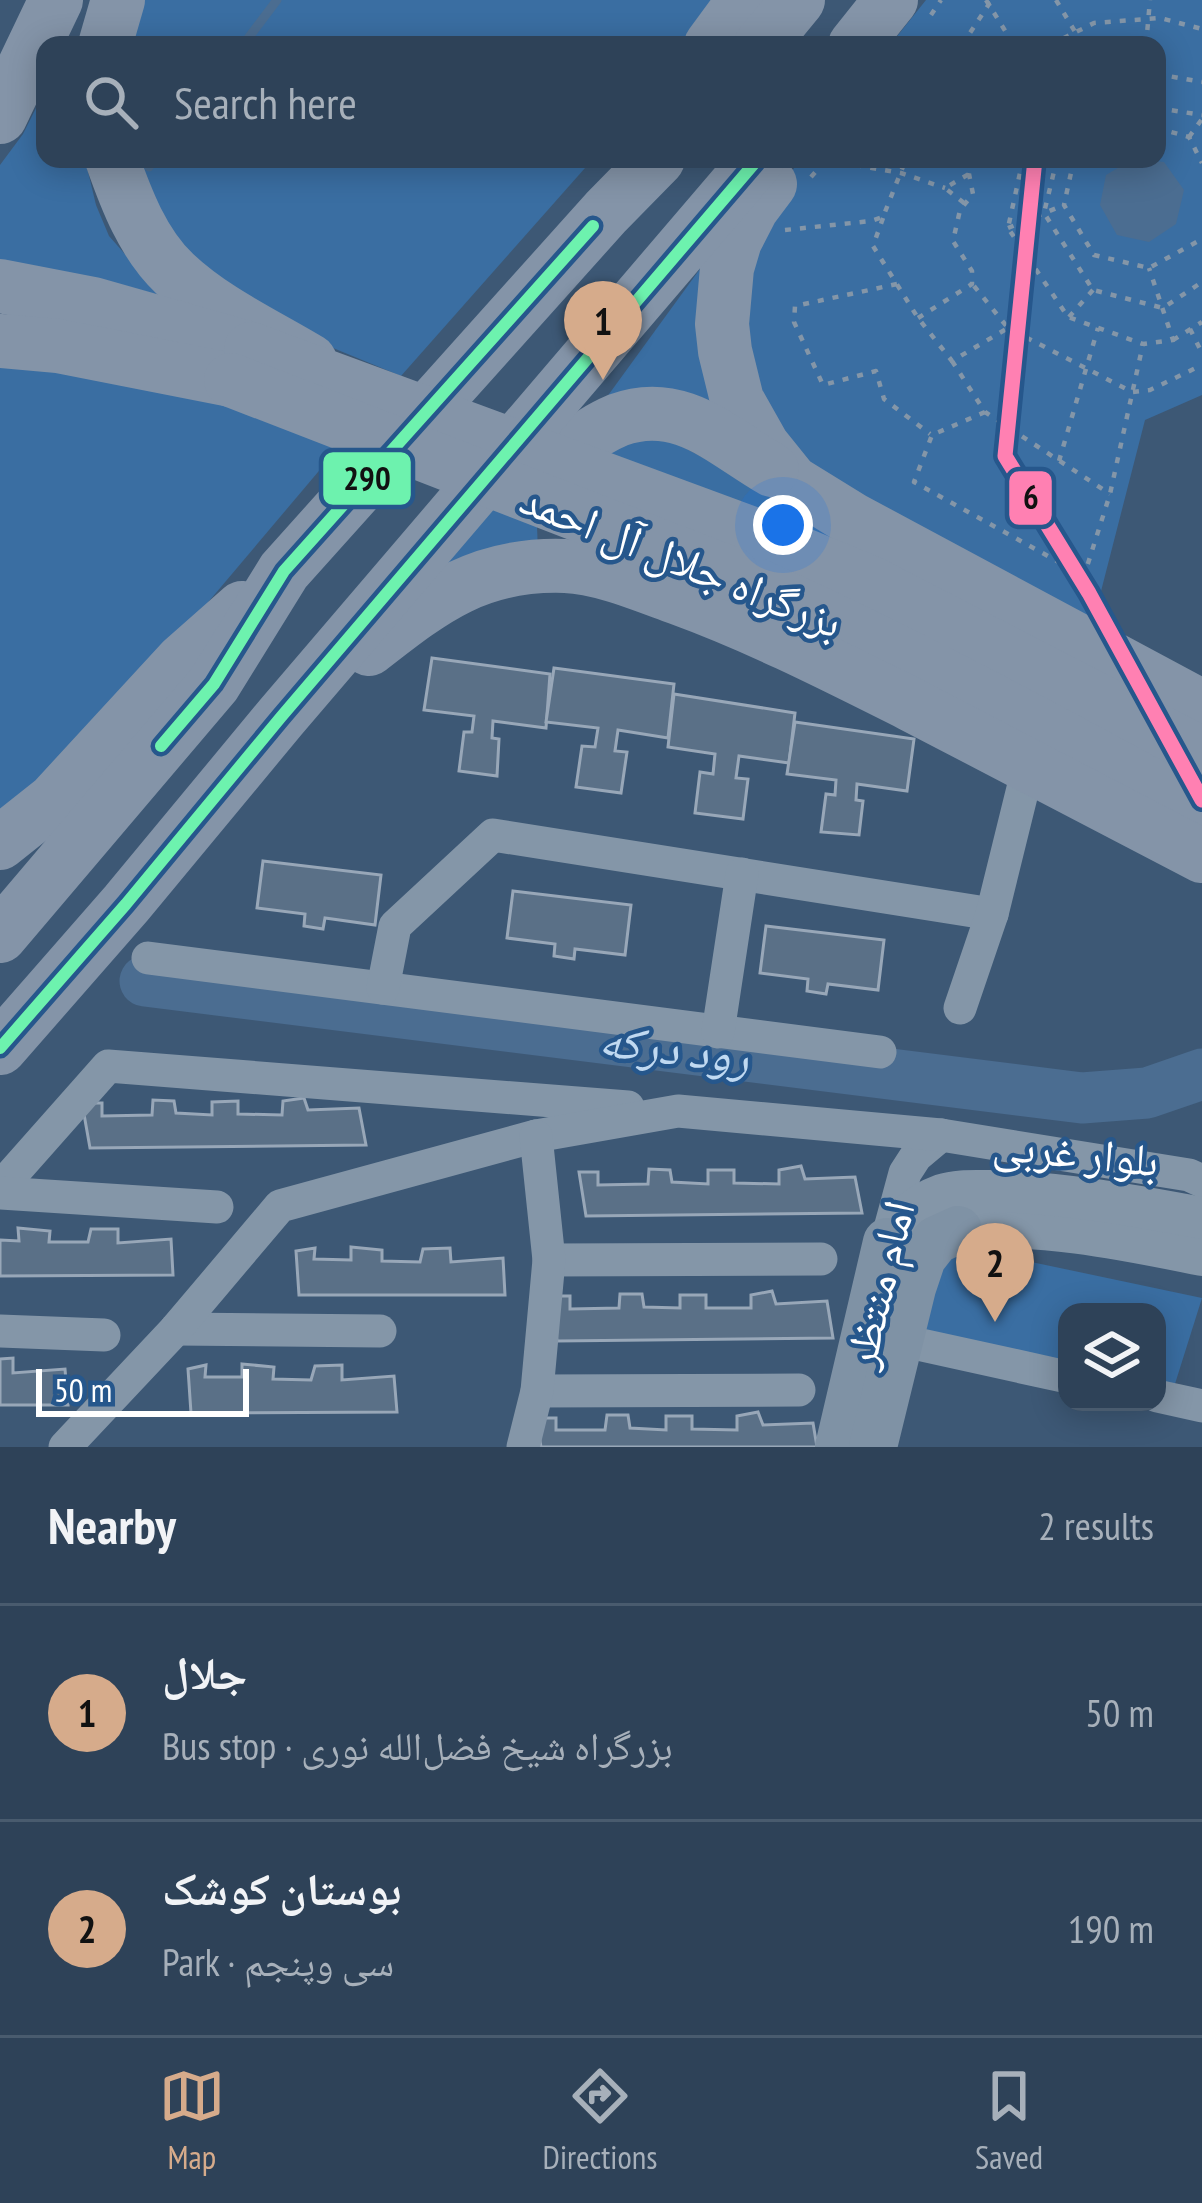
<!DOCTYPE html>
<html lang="en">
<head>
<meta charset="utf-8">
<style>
	:root { --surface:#2e4258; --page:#36495e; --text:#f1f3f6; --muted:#a7b0ba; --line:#495b6e; --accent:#d6ab8b }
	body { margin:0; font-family:"PT Sans Narrow","Noto Naskh Arabic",sans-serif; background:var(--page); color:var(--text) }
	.controls { position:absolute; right:36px; bottom:36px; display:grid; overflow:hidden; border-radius:24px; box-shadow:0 6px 30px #0003 }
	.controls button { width:108px; height:108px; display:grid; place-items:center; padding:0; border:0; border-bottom:3px solid var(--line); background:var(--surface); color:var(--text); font:60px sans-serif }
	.scale { position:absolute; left:36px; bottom:30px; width:213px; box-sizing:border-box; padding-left:12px; border:6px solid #fff; border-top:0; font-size:33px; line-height:42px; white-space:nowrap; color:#fff; -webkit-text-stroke:9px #26578c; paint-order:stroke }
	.you { position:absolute; left:783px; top:525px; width:42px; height:42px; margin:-30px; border:9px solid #fff; border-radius:50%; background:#1a73e8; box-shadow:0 0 0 18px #1a73e833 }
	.badge { display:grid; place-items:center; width:78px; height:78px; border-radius:50%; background:var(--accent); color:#111; font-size:39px; font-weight:700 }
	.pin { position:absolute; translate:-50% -99px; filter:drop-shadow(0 3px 6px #0008) }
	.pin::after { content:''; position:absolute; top:63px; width:42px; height:36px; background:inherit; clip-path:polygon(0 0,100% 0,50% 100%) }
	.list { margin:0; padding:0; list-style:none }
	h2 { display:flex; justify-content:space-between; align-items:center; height:156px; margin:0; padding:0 48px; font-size:51px }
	h2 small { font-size:39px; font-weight:400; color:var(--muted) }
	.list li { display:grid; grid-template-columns:78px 1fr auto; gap:36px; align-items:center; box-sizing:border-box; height:216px; padding:0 48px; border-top:3px solid var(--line) }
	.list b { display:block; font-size:45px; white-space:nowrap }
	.list p { margin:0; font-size:39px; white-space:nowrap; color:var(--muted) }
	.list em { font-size:39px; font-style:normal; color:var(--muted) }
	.icon { flex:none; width:66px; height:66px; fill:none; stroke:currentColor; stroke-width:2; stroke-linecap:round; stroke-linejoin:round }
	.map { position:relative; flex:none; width:1202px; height:1447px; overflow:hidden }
	.search { position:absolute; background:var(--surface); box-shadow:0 6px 30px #0003; left:36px; right:36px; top:36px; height:132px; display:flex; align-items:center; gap:30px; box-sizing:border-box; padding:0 42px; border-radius:24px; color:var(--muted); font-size:45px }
	.sheet { height:588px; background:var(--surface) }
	nav { display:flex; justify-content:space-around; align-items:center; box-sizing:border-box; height:168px; border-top:3px solid var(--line); background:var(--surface); font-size:33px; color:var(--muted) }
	nav a { display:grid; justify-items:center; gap:6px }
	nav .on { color:var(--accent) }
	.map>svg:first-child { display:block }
	.green { fill:#3a6ea2 }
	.water { fill:#4b6d91 }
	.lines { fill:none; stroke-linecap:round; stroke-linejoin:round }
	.stream { stroke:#4b6d91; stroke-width:9 }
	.river { stroke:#4b6d91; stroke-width:51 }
	.building { fill:#5a7087; stroke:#98a7b8; stroke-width:3 }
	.path { stroke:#8496a8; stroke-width:4.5; stroke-dasharray:6 9; stroke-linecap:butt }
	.minor { stroke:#8496a8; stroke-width:33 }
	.tertiary { stroke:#8496a8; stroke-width:42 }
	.secondary { stroke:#7f92a5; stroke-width:48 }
	.trunk { stroke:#8494a8; stroke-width:54 }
	.trunk-bridge { stroke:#8494a8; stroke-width:54 }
	.bus-1-casing { stroke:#26578c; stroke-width:21 }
	.bus-1 { stroke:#6df2ae; stroke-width:12 }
	.metro-1-casing { stroke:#26578c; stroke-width:24 }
	.metro-1 { stroke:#ff80b2; stroke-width:15 }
	.labels { text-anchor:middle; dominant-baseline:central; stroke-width:9; stroke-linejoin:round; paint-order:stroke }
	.street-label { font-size:45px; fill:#fff; stroke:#26578c }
	.water-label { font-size:48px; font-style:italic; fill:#c0d9f1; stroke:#26578c }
	.line-badge { stroke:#26578c; stroke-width:4.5 }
	.pale-badge-label { font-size:33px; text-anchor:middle; font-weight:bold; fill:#111 }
</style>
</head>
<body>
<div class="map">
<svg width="1202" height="1447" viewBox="0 0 1202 1447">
	<rect width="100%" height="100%" fill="#3d5875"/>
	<g class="green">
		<path d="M 132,0 L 729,0 L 694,45 L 119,45 Z"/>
		<path d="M 926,0 L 1202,0 L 1202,395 L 1145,420 L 1099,599 L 1085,627 L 886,525 L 760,425 L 741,264 L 768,202 L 801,159 L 1157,159 L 1157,45 L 890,45 Z"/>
		<path d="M 45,90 L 45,159 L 85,159 L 96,205 L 109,236 L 161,295 L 0,264 L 0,165 L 23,134 Z"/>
		<path d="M 128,159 L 593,159 L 401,376 L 270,322 L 193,269 Z"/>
		<path d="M 737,218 L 727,412 L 596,412 Z"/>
		<path d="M 0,353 L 123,370 L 340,446 L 95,736 L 0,826 Z"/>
		<path d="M 634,421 L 915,570 L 586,446 Z"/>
		<path d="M 494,508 L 537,526 L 538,552 L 423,590 Z"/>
		<path d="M 970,1249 L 1202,1298 L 1174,1387 L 1157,1384 L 1157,1312 L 1067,1312 L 1067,1364 L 920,1332 L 938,1264 Z"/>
	</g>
	<path class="water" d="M 1133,159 L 1164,162 L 1184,190 L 1176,224 L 1149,242 L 1117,235 L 1100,205 L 1106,175 Z"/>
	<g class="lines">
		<g class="stream">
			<path d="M 243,45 L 277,0"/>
			<path d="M 149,167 L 155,159"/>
		</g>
		<path class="river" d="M 145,981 L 1082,1098 L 1147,1093 L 1202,1074"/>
	</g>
	<g class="building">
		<path d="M 432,658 L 550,674 L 546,728 L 493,721 L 492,738 L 499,739 L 497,776 L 459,771 L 464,732 L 472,732 L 474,716 L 424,710 Z"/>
		<path d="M 554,668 L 674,684 L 668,738 L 618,730 L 615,751 L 627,752 L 621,793 L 576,787 L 582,746 L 595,747 L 598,728 L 546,722 Z"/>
		<path d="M 674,694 L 795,713 L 789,763 L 739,756 L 736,778 L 748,779 L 743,819 L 695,813 L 700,772 L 713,774 L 715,754 L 668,747 Z"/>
		<path d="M 795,722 L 914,739 L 907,791 L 857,784 L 856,800 L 863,801 L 859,835 L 821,832 L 826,794 L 835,795 L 836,780 L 787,774 Z"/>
		<path d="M 263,861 L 381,875 L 375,925 L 325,918 L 323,929 L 304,926 L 305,914 L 257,908 Z"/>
		<path d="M 513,891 L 631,905 L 625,955 L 575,949 L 574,959 L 554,956 L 555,944 L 507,938 Z"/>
		<path d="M 766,926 L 884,940 L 878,990 L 828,984 L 826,994 L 807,991 L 808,979 L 760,973 Z"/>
		<path d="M 304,1098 L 308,1110 L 359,1108 L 366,1145 L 90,1148 L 82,1103 L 102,1103 L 102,1116 L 152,1115 L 153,1100 L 174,1101 L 176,1113 L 212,1115 L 212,1102 L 238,1101 L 238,1114 L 282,1115 L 283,1101 Z"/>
		<path d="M 801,1166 L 805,1179 L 855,1177 L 862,1213 L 586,1216 L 579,1172 L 598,1172 L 598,1185 L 648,1184 L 649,1169 L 670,1170 L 672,1182 L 708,1184 L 708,1170 L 734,1170 L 734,1183 L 779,1184 L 779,1170 Z"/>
		<path d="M 18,1228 L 50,1231 L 49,1242 L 88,1242 L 91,1229 L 118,1229 L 118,1243 L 171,1239 L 173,1275 L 0,1276 L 0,1240 L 19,1241 Z"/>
		<path d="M 351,1247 L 382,1250 L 382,1261 L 420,1262 L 423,1249 L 450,1248 L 451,1262 L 503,1258 L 505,1295 L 299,1295 L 296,1251 L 315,1248 L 314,1259 L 351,1260 Z"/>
		<path d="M 772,1291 L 776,1304 L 827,1301 L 833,1338 L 557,1341 L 550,1296 L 570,1296 L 570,1309 L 619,1308 L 620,1294 L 642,1294 L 644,1307 L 680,1308 L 680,1295 L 706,1295 L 706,1308 L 751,1308 L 751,1295 Z"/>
		<path d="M 13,1358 L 13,1373 L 65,1369 L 68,1405 L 0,1405 L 0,1359 Z"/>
		<path d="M 242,1364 L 274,1367 L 273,1379 L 311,1380 L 315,1366 L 342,1365 L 342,1380 L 394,1376 L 397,1412 L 191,1413 L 188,1369 L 206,1365 L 205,1377 L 242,1377 Z"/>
		<path d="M 758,1412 L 763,1425 L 813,1423 L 817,1447 L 541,1447 L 536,1418 L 556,1418 L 556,1430 L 605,1430 L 607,1415 L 628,1415 L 630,1428 L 666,1430 L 666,1416 L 692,1416 L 692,1429 L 737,1430 L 737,1416 Z"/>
	</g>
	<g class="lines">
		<g class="path">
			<path d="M 986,0 L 1014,45"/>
			<path d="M 1056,0 L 1083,45"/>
			<path d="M 931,15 L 941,0"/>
			<path d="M 962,45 L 989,4 L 996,0"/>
			<path d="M 1050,45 L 1094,23 L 1160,18 L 1202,29"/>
			<path d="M 1146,45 L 1150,0"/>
			<path d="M 1157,74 L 1202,82"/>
			<path d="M 1157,108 L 1202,115"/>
			<path d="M 1157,128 L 1189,137 L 1202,163"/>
			<path d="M 1189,137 L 1202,119"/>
			<path d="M 1023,159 L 1008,228 L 1068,317 L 1143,344"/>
			<path d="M 1057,159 L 1044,213 L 1093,290 L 1163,308 L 1202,282"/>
			<path d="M 1074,159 L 1064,205 L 1094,255 L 1149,268 L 1202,239"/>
			<path d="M 826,160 L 901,173 L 945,188"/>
			<path d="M 811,177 L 827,159"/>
			<path d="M 964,203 L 945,188 L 969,174"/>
			<path d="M 883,218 L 873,246 L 918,318 L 952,361 L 1008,328 L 1132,392 L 1150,390 L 1202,365"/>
			<path d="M 1008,228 L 1064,205"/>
			<path d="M 785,230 L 871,221 L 883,217 L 906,159"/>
			<path d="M 897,284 L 795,306 L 794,322 L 823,385 L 876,371 L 884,399 L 930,434"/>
			<path d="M 974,286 L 1008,328"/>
			<path d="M 1069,317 L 1093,290"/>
			<path d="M 918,318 L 972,284 L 972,271 L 953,241 L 960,210 L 973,194 L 969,174 L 972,159"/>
			<path d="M 1190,329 L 1202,353"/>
			<path d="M 1173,340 L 1202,322"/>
			<path d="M 952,361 L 985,412 L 1110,494"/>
			<path d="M 985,412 L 932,435 L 914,482 L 1084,576 L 1110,494 L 1143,344 L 1173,340 L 1149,268"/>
			<path d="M 1059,461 L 1098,328"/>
			<path d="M 1084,576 L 1084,594"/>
		</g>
		<g class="minor">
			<path d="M 148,958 L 880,1052"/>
			<path d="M 383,988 L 395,926 L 493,835 L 992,914"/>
			<path d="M 960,1008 L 992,914 L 1029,764"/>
			<path d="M 718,1032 L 742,874"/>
			<path d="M 0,1188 L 108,1066 L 628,1107"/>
			<path d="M 0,1193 L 217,1207"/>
			<path d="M 888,1236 L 905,1173 L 916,1156 L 941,1135"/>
			<path d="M 549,1260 L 821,1259"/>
			<path d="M 176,1329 L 380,1331"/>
			<path d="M 0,1331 L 104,1335"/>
			<path d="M 899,1340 L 1067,1377"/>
			<path d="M 537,1391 L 799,1390"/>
			<path d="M 1157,1396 L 1202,1406"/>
			<path d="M 65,1447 L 176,1329 L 280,1206 L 536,1136 L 678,1111 L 941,1135 L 1189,1175 L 1202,1181"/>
			<path d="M 523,1447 L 537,1391 L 549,1260 L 536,1136"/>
		</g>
		<g class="tertiary">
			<path d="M 958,1230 C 1038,1221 1123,1239 1202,1255"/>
			<path d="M 887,1242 C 902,1219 915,1205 942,1195 C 957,1190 973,1191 988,1191 C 1060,1192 1132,1205 1202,1218"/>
		</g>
		<g class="secondary">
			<path d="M 839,1447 L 887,1242"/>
			<path d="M 873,1447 L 912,1288 L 922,1258 L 936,1240 L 958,1230"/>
		</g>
		<g class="trunk">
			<path d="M 105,45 L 118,0"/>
			<path d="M 711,45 L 744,0"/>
			<path d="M 761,45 L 798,0"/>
			<path d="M 855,45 L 891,0"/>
			<path d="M 0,117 L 56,0"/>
			<path d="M 112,159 C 126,199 143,244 175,274 C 213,310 265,334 310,361"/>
			<path d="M 770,184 L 752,208 L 735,241 L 727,268 L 722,324 L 725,351 L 737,400 L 763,446 L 792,482 L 852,519 L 1202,707"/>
			<path d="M 0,286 L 93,304 L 251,349"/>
			<path d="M 0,341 L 58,346 L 231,380"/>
			<path d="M 550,502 C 551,479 563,461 579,445 C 589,434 604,426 618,420 C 680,397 722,441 772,470"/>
			<path d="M 755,535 L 873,584 L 1202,754"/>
			<path d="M 732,574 C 893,645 1047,728 1202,813"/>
			<path d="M 369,649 C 433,599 478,563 565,566 C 600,567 645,586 678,598 C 760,628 834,666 910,704 C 1008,754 1105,805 1202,856"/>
			<path d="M 0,843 L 54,800 L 182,661 L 242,608"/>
			<path d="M 0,936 L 214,684 L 284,571 L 606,212 L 658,159"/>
			<path d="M 0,1048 L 126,904 L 281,717 L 758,159"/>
		</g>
		<g class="trunk-bridge">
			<path d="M 251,349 L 755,535"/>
			<path d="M 231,380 L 732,574"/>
		</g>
		<defs>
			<g id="bus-1">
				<path d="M 161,746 L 214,684 L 284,571 L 593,226"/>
				<path d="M 0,1048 L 126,904 L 281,717 L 758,159"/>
			</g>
		</defs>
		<use href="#bus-1" class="bus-1-casing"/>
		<use href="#bus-1" class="bus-1"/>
		<defs>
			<path id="metro-1" d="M 1035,159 L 1005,456 L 1089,593 L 1202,800"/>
		</defs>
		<use href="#metro-1" class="metro-1-casing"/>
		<use href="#metro-1" class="metro-1"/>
	</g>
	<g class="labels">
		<g class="street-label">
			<text transform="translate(682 559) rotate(22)">بزرگراه جلال آل احمد</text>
			<text transform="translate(1076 1151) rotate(6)">بلوار غربی</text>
			<text transform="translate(878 1284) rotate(-76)">امام منتظر</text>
		</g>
		<g class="water-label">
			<text transform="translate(675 1047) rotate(7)">رود درکه</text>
		</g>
	</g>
	<g class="line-badge">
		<rect x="321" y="450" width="92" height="57" rx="12" fill="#6df2ae"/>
		<rect x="1007" y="469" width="47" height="58" rx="12" fill="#ff80b2"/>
	</g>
	<g class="pale-badge-label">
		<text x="367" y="490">290</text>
		<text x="1031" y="509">6</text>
	</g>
</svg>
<div class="controls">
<button><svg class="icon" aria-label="layers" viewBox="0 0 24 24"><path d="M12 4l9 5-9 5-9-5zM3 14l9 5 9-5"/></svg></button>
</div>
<div class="scale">50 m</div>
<div class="you"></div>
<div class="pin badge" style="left:603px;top:380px">1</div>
<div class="pin badge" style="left:995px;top:1322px">2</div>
<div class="search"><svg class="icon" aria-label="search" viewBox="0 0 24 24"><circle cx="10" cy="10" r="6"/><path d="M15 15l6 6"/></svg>Search here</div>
</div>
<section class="sheet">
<h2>Nearby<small>2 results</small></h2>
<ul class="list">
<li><span class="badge">1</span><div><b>جلال</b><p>Bus stop · بزرگراه شیخ فضل‌الله نوری</p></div><em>50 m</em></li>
<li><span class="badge">2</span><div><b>بوستان کوشک</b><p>Park · سی وپنجم</p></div><em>190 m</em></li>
</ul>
</section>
<nav>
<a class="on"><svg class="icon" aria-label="map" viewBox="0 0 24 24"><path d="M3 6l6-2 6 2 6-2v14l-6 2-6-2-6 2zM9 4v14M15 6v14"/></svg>Map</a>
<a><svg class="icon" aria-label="directions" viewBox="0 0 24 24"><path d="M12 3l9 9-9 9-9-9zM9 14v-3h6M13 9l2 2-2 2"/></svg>Directions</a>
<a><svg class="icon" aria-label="saved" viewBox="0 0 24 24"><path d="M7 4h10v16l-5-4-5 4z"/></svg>Saved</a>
</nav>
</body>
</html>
